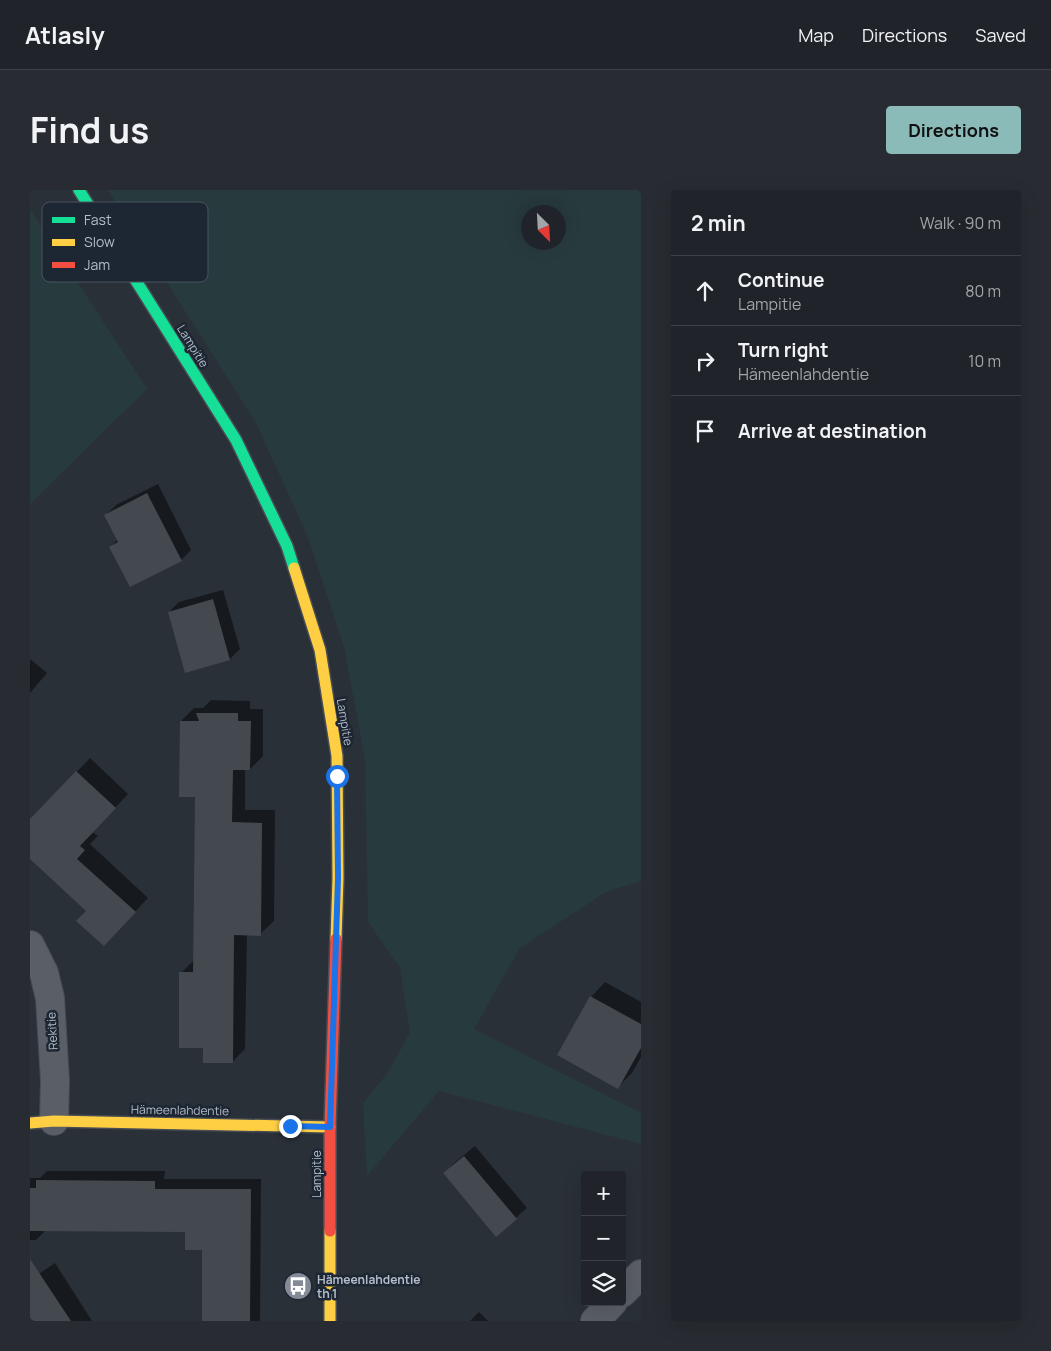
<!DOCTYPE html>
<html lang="en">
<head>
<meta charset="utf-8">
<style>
	:root { --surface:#20242a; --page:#282c32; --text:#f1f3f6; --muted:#a2a4a8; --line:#3d4147; --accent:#8bbbb9 }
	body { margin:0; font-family:Manrope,sans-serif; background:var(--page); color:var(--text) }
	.controls { position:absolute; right:15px; bottom:15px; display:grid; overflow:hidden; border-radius:5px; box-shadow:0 5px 20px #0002 }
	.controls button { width:45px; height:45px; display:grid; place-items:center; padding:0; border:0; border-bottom:1px solid var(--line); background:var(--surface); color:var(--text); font:25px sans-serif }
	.compass { position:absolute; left:491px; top:15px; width:45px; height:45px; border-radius:50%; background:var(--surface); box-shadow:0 5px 20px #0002; rotate:156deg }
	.stop { position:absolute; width:15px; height:15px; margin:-11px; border:4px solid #1a73e8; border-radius:50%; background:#fff }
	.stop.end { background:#1a73e8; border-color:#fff; box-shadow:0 1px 5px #0008 }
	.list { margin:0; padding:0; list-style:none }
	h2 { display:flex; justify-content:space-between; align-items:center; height:65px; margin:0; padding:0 20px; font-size:21px }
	h2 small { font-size:16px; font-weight:400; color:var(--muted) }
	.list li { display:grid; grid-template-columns:32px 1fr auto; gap:15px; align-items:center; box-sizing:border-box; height:70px; padding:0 20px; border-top:1px solid var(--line) }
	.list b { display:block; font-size:19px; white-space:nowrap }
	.list p { margin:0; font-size:16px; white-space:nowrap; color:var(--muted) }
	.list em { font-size:16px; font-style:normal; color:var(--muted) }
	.icon { flex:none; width:28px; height:28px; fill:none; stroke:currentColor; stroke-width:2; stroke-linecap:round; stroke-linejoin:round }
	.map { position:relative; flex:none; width:611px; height:1131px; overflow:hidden; border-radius:5px }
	header { display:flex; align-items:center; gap:30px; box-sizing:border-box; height:70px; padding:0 25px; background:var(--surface); border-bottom:1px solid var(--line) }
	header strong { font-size:24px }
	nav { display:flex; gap:28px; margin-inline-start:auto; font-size:18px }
	.intro { display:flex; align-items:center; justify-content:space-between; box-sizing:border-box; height:120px; padding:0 30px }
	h1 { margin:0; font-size:35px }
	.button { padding:12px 22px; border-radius:5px; background:var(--accent); color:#111; font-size:18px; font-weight:700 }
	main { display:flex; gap:30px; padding:0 30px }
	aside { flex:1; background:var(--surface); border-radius:5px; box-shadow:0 5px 20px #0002 }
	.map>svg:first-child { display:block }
	.green { fill:#273a3e; fill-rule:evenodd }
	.shadow { fill:#0007 }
	.building { fill:#444950 }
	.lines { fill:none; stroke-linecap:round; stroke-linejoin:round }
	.street-casing { stroke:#484c53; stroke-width:30 }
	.fast-casing { stroke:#484c53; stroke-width:14 }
	.slow-casing { stroke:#484c53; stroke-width:14 }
	.jam-casing { stroke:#484c53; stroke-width:14 }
	.street { stroke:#5a5e66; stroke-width:28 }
	.fast { stroke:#16e098; stroke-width:11 }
	.slow { stroke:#ffcf43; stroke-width:11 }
	.jam { stroke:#f24e42; stroke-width:11 }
	.route { stroke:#1a73e8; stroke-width:6 }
	.labels { text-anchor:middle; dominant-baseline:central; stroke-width:5; stroke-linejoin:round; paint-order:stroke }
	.street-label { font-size:12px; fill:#b4bcc9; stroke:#1d2633 }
	.poi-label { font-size:12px; font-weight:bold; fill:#b4bcc9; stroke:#1d2633; text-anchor:start }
	.key { fill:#1d2633; stroke:#4a5360; stroke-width:1 }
	.key-label { font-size:14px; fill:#b4bcc9 }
</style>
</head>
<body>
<header>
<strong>Atlasly</strong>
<nav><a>Map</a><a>Directions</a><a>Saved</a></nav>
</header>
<div class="intro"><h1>Find us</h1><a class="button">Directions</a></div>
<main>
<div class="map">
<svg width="611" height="1131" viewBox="0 0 611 1131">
	<rect width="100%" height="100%" fill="#2a3038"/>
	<g class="green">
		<path d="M 78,0 L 611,0 L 611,691 L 576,702 L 490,758 L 444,839 L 611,923 L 611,954 L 409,901 L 337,986 L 333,913 L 359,881 L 380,842 L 370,778 L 338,732 L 335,569 L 314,457 L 278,347 L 226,233 ZM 498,22 L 528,22 L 528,52 L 498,52 Z"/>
		<path d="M 0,19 L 117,199 L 0,314 Z"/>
	</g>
	<g class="shadow">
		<path d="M 128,294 L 161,360 L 151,370 L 81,357 L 88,349 L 76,325 L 86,315 Z"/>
		<path d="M 193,400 L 210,459 L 200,469 L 139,422 L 149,412 Z"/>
		<path d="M 0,469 L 17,483 L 0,503 Z"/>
		<path d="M 181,510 L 220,511 L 220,519 L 233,519 L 233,566 L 220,579 L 215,579 L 215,620 L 245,620 L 244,731 L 230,744 L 217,744 L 215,859 L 202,872 L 175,857 L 151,783 L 164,770 L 166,606 L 151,531 L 164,518 L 173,518 Z"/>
		<path d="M 60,568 L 98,604 L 62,642 L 68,646 L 60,654 L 118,708 L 87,741 L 57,721 L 0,668 L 0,631 Z"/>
		<path d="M 575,792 L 611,812 L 611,867 L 602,883 L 588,897 L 561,807 Z"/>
		<path d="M 445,956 L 497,1018 L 466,1045 L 414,984 L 424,973 Z"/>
		<path d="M 17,981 L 135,981 L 134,989 L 231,989 L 230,1131 L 173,1131 L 174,1059 L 156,1041 L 16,1040 L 6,1050 L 0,1050 L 0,988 L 10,988 Z"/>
		<path d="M 25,1073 L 62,1131 L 9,1131 L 0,1117 L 0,1090 Z"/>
		<path d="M 449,1122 L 458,1131 L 440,1131 Z"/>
	</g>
	<g class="building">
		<path d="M 117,303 L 152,371 L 100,397 L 79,357 L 88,352 L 74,325 Z"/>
		<path d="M 183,409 L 200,470 L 155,483 L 138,422 Z"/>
		<path d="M 166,523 L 208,523 L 208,531 L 221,531 L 220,580 L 203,580 L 202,632 L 232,633 L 231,746 L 204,745 L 203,873 L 173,873 L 173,858 L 149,858 L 149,782 L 163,782 L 165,607 L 149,607 L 150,531 L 169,531 Z"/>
		<path d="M 46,581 L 86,618 L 50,656 L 55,660 L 47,669 L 106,722 L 74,756 L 46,731 L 56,721 L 0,669 L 0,629 Z"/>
		<path d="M 560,806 L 611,834 L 611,858 L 588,899 L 527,865 Z"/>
		<path d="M 434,966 L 487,1029 L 466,1047 L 413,983 Z"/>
		<path d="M 6,990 L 125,991 L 125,999 L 221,999 L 220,1131 L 172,1131 L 172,1060 L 155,1060 L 155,1042 L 0,1041 L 0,998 L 6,998 Z"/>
		<path d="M 0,1069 L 41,1131 L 0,1131 Z"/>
	</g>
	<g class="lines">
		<defs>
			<g id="street">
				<path d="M 0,755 L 14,783 L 20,808 L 25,891 L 24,931"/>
				<path d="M 592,1103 L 611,1084"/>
				<path d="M 565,1131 L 583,1112"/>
			</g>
			<path id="fast" d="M 49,0 L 206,250 L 257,356 L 264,378"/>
			<g id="slow">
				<path d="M 264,378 L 290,460 L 307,566 L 308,688 L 306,749"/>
				<path d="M 0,933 L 24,931 L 300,937"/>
				<path d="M 300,1041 L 300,1131"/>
			</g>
			<path id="jam" d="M 300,1041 L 300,937 L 306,749"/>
		</defs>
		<use href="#street" class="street-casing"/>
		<use href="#fast" class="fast-casing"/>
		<use href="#slow" class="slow-casing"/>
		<use href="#jam" class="jam-casing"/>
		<use href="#street" class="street"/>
		<use href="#fast" class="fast"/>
		<use href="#slow" class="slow"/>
		<use href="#jam" class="jam"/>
	</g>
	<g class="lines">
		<path class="route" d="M 260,936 L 300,937 L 308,688 L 307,586"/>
	</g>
	<defs>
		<symbol id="bus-disc" viewBox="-11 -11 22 22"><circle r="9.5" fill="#848b96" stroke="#1d2633"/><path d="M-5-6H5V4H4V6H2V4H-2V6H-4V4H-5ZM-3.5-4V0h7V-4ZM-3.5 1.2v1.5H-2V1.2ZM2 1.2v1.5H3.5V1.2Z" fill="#fff"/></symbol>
	</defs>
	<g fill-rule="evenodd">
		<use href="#bus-disc" x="252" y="1080" width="32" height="32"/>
	</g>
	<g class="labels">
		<g class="street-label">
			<text transform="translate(163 156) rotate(58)">Lampitie</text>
			<text transform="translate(315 532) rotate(81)">Lampitie</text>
			<text transform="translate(22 841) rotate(-93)">Rekitie</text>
			<text transform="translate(150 920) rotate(1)">Hämeenlahdentie</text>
			<text transform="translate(286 984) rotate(-90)">Lampitie</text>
		</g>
		<g class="poi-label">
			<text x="287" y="1089">Hämeenlahdentie<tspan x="287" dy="14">th 1</tspan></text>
		</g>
	</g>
	<rect x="12" y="12" width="166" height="80" rx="8" class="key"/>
	<rect x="22" y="27" width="23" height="6" fill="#16e098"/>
	<rect x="22" y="49" width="23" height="7" fill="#ffcf43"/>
	<rect x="22" y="72" width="23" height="6" fill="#f24e42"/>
	<g class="key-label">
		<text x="54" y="35">Fast</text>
		<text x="54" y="57">Slow</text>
		<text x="54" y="80">Jam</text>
	</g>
</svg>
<div class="controls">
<button>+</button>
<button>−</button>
<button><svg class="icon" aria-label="layers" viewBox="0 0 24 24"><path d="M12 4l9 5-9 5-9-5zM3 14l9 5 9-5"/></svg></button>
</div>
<svg class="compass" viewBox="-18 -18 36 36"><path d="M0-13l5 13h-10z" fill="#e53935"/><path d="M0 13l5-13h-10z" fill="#a2a4a8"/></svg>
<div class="stop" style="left:307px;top:586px"></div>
<div class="stop end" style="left:260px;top:936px"></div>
</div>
<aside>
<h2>2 min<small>Walk · 90 m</small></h2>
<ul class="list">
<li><svg class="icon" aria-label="ahead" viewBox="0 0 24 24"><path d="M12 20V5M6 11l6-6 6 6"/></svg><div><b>Continue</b><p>Lampitie</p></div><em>80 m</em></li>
<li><svg class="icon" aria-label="right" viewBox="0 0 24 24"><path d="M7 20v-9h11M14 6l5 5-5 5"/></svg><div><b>Turn right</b><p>Hämeenlahdentie</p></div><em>10 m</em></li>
<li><svg class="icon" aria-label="arrive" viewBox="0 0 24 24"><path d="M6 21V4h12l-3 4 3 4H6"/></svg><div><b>Arrive at destination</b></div></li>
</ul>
</aside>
</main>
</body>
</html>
